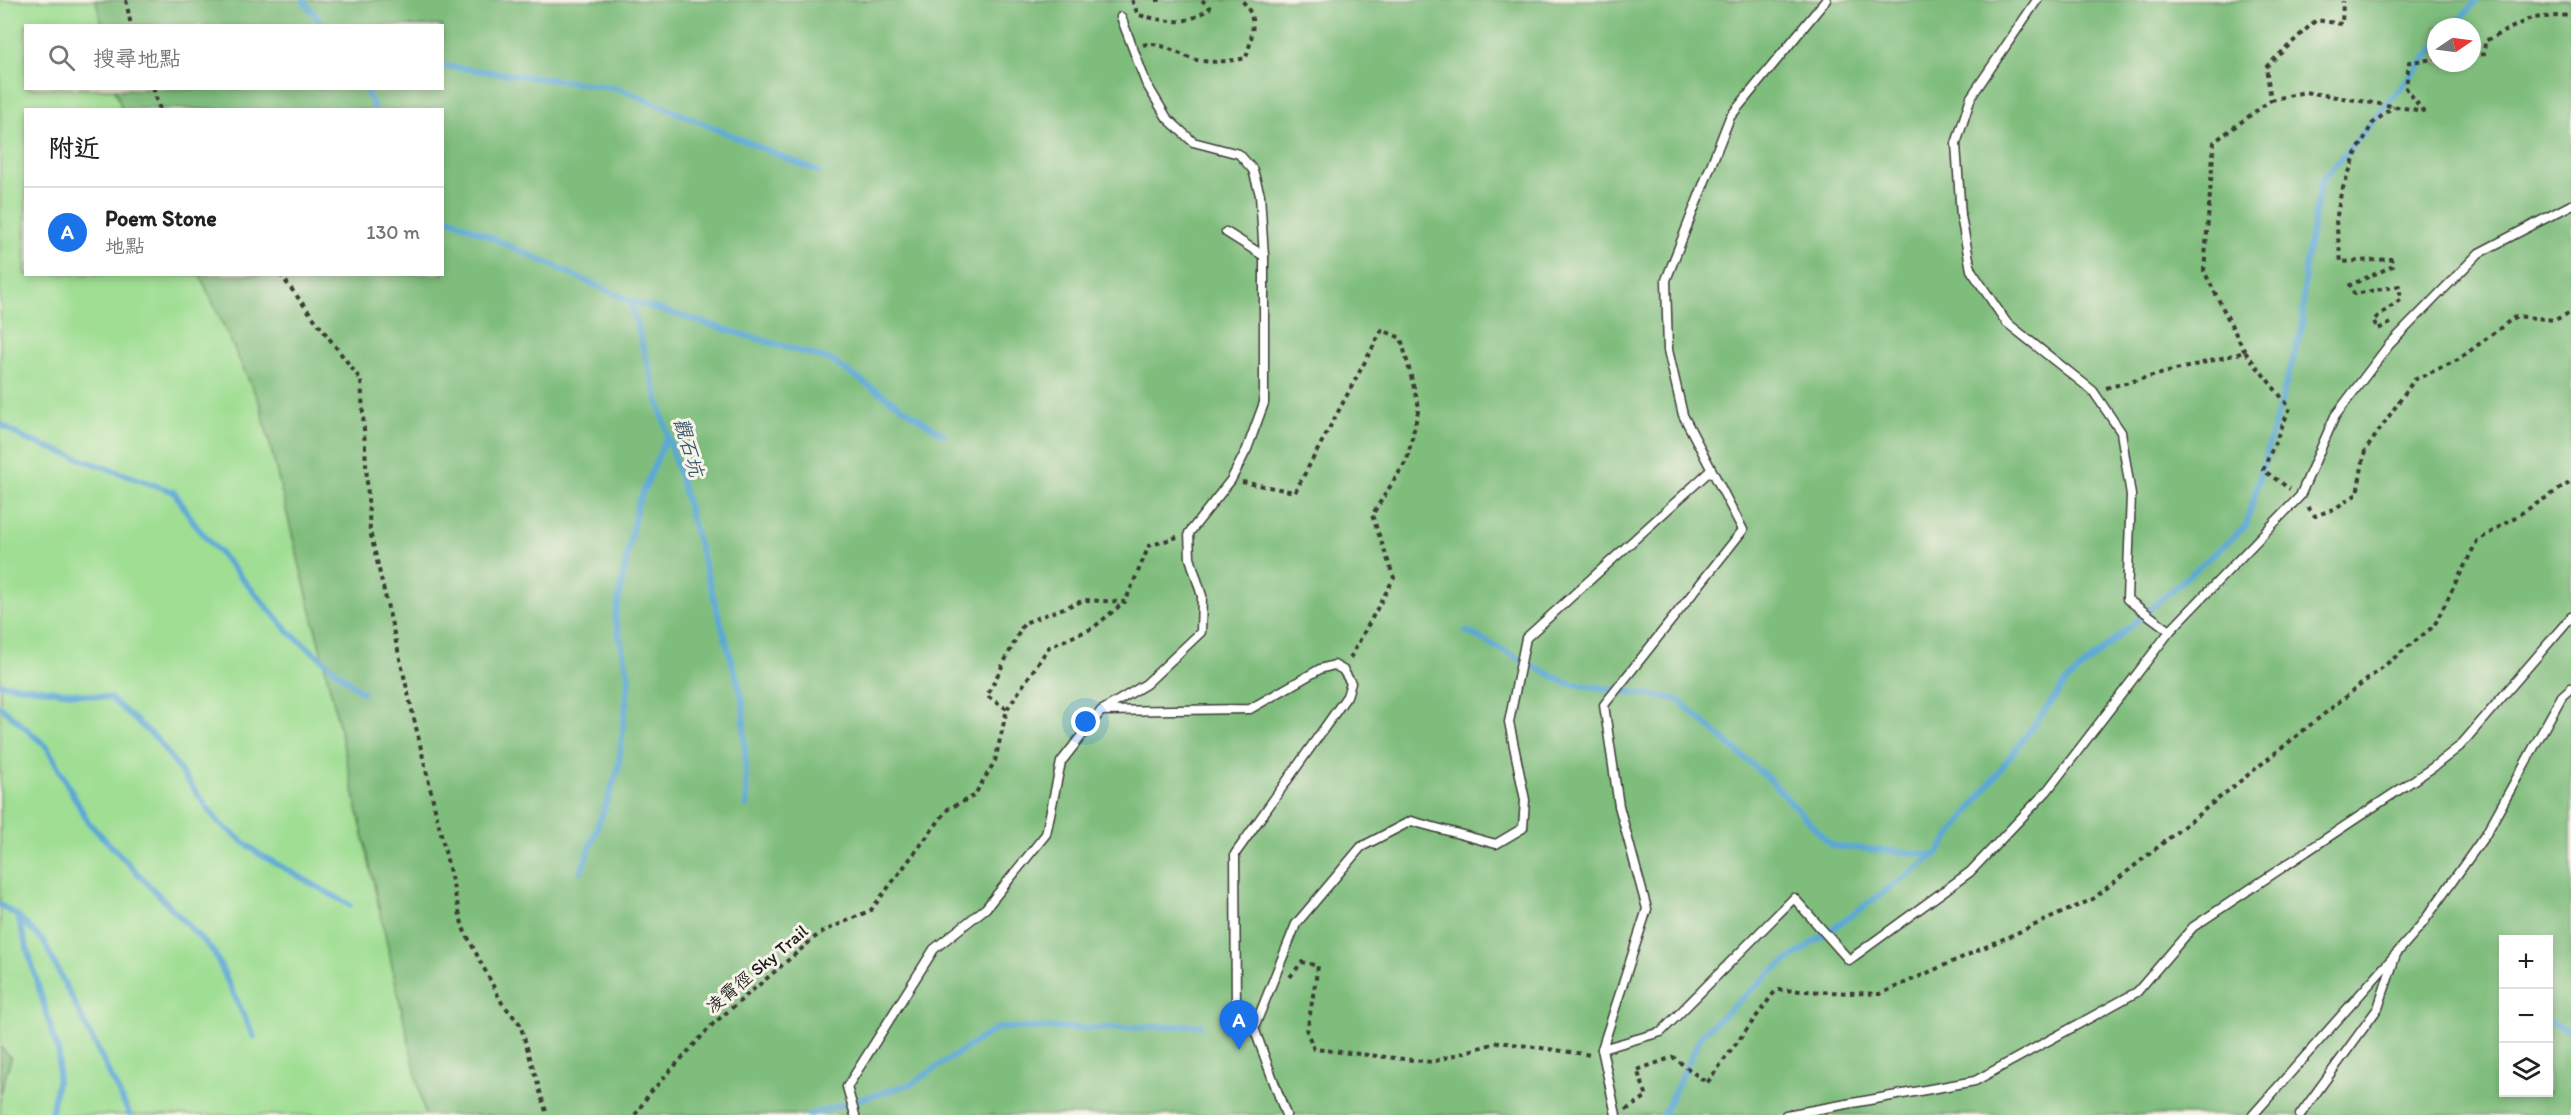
<!DOCTYPE html>
<html lang="zh-TW">
<head>
<meta charset="utf-8">
<style>
	:root { --surface:#fff; --page:#f6f6f6; --text:#222; --muted:#767676; --line:#e0e0e0; --accent:#1a73e8 }
	body { margin:0; font-family:Itim,"LXGW WenKai TC",sans-serif; background:var(--page); color:var(--text) }
	.controls { position:absolute; right:18px; bottom:18px; display:grid; overflow:hidden; border-radius:0px; box-shadow:0 3px 9px #0003 }
	.controls button { width:54px; height:54px; display:grid; place-items:center; padding:0; border:0; border-bottom:2px solid var(--line); background:var(--surface); color:var(--text); font:30px sans-serif }
	.compass { position:absolute; left:2427px; top:18px; width:54px; height:54px; border-radius:50%; background:var(--surface); box-shadow:0 3px 9px #0003; rotate:77deg }
	.you { position:absolute; left:1086px; top:722px; width:21px; height:21px; margin:-15px; border:4px solid #fff; border-radius:50%; background:#1a73e8; box-shadow:0 0 0 9px #1a73e833 }
	.badge { display:grid; place-items:center; width:39px; height:39px; border-radius:50%; background:var(--accent); color:#fff; font-size:20px; font-weight:700 }
	.pin { position:absolute; translate:-50% -50px; filter:drop-shadow(0 2px 3px #0008) }
	.pin::after { content:''; position:absolute; top:32px; width:21px; height:18px; background:inherit; clip-path:polygon(0 0,100% 0,50% 100%) }
	.list { margin:0; padding:0; list-style:none }
	h2 { display:flex; justify-content:space-between; align-items:center; height:78px; margin:0; padding:0 24px; font-size:26px }
	h2 small { font-size:20px; font-weight:400; color:var(--muted) }
	.list li { display:grid; grid-template-columns:39px 1fr auto; gap:18px; align-items:center; box-sizing:border-box; height:90px; padding:0 24px; border-top:2px solid var(--line) }
	.list b { display:block; font-size:22px; white-space:nowrap }
	.list p { margin:0; font-size:20px; white-space:nowrap; color:var(--muted) }
	.list em { font-size:20px; font-style:normal; color:var(--muted) }
	.icon { flex:none; width:33px; height:33px; fill:none; stroke:currentColor; stroke-width:2; stroke-linecap:round; stroke-linejoin:round }
	.map { position:relative; flex:none; width:2571px; height:1115px; overflow:hidden }
	.search { position:absolute; background:var(--surface); box-shadow:0 3px 9px #0003; left:24px; top:24px; width:420px; height:66px; display:flex; align-items:center; gap:15px; box-sizing:border-box; padding:0 21px; border-radius:0px; color:var(--muted); font-size:22px }
	.panel { position:absolute; background:var(--surface); box-shadow:0 3px 9px #0003; left:24px; top:108px; width:420px; height:168px; border-radius:0px }
	.map>svg:first-child { display:block }
	.green { fill:#9fde93; stroke:#5e7d58; stroke-width:1.5 }
	.forest { fill:#7fbd7d; stroke:#4e6c4c; stroke-width:1.5; fill-rule:evenodd }
	.lines { fill:none; stroke-linecap:round; stroke-linejoin:round }
	.stream { stroke:#5ca8d5; stroke-width:6 }
	.service-casing { stroke:#3c3b37; stroke-width:11 }
	.path { stroke:#3c3b37; stroke-width:4; stroke-dasharray:4.5 4.5; stroke-linecap:butt }
	.service { stroke:#fff; stroke-width:8 }
	.labels { text-anchor:middle; dominant-baseline:central; stroke-width:6; stroke-linejoin:round; paint-order:stroke }
	.street-label { font-size:18px; fill:#1c1c1c; stroke:#f7f3e8 }
	.water-label { font-size:20px; font-style:italic; fill:#395b6f; stroke:#f7f3e8 }
</style>
</head>
<body>
<div class="map">
<svg width="2571" height="1115" viewBox="0 0 2571 1115">
	<rect width="100%" height="100%" fill="#f7f3e8"/>
	<filter id="ink" filterUnits="userSpaceOnUse"><feTurbulence type="fractalNoise" baseFrequency=".0167" numOctaves="2"/><feDisplacementMap in="SourceGraphic" scale="12" xChannelSelector="R" yChannelSelector="G"/><feConvolveMatrix kernelMatrix="1 2 1 2 8 2 1 2 1" color-interpolation-filters="sRGB"/></filter>
	<filter id="wash" filterUnits="userSpaceOnUse"><feTurbulence type="fractalNoise" baseFrequency=".008" numOctaves="4" result="noise"/><feDisplacementMap in="SourceGraphic" scale="24" xChannelSelector="R" yChannelSelector="G"/><feGaussianBlur stdDeviation="1.35" result="paint"/><feColorMatrix in="noise" values="0 0 0 0 0 0 0 0 0 0 0 0 0 0 0 0 0 1.4 0 .05"/><feComposite in="paint" operator="in"/></filter>
	<g filter="url(#wash)">
		<rect width="100%" height="100%" fill="#eee9d0"/>
		<path class="green" d="M 0,0 L 96,0 L 102,25 L 26,26 L 26,88 L 115,89 L 122,109 L 26,110 L 26,274 L 200,275 L 260,404 L 335,708 L 425,1115 L 0,1115 L 0,1095 L 11,1058 L 0,1047 Z"/>
		<g class="forest">
			<path d="M 96,0 L 2571,0 L 2571,1115 L 425,1115 L 335,708 L 260,404 L 200,275 L 442,274 L 442,110 L 122,109 L 115,89 L 442,88 L 442,26 L 102,25 ZM 2436,27 L 2472,27 L 2472,63 L 2436,63 ZM 2504,940 L 2548,940 L 2548,1092 L 2504,1092 Z"/>
			<path d="M 0,1047 L 11,1058 L 0,1095 Z"/>
		</g>
		<g class="lines">
			<g class="stream">
				<path d="M 303,0 L 324,26"/>
				<path d="M 2453,27 L 2477,0"/>
				<path d="M 442,66 L 618,88 L 819,172"/>
				<path d="M 365,88 L 375,110"/>
				<path d="M 442,215 L 630,301 L 743,701 L 747,806"/>
				<path d="M 630,301 L 830,360 L 944,435"/>
				<path d="M 0,424 L 25,439 L 174,492 L 197,527 L 289,632 L 363,693"/>
				<path d="M 1466,631 L 1566,683 L 1677,699 L 1770,780 L 1832,846 L 1936,855"/>
				<path d="M 0,684 L 110,698 L 157,739 L 218,822 L 259,854 L 350,905"/>
				<path d="M 0,706 L 47,747 L 88,822 L 214,952 L 254,1037"/>
				<path d="M 581,872 L 618,770 L 629,678 L 615,617 L 637,506 L 668,434"/>
				<path d="M 0,905 L 18,916 L 44,942 L 130,1115"/>
				<path d="M 18,918 L 59,1055 L 58,1076 L 51,1115"/>
				<path d="M 2548,1022 L 2571,1032"/>
				<path d="M 809,1115 L 911,1084 L 997,1028 L 1127,1028 L 1201,1025"/>
				<path d="M 1663,1115 L 1702,1034 L 1773,971 L 1936,855 L 2067,681 L 2246,526 L 2302,327 L 2305,266 L 2321,182 L 2436,46"/>
			</g>
		</g>
	</g>
	<g filter="url(#ink)">
		<g class="lines">
			<defs>
				<g id="service">
					<path d="M 1826,0 L 1730,117 L 1666,280 L 1668,350 L 1683,415 L 1743,530 L 1604,705 L 1619,806 L 1647,909 L 1602,1049 L 1661,1032 L 1794,898 L 1849,960 L 1970,872 L 2047,791 L 2170,631 L 2300,496 L 2335,416 L 2389,345 L 2479,253 L 2571,205"/>
					<path d="M 2037,0 L 1971,97 L 1956,144 L 1961,216 L 1971,270 L 2006,322 L 2093,391 L 2121,432 L 2131,495 L 2127,599 L 2170,631"/>
					<path d="M 1121,17 L 1146,83 L 1167,118 L 1193,142 L 1239,154 L 1253,170 L 1260,195 L 1264,256 L 1264,403 L 1247,449 L 1231,480 L 1189,533 L 1190,558 L 1202,596 L 1201,632 L 1146,684 L 1101,711 L 1250,709 L 1320,669 L 1334,665 L 1343,670 L 1351,683 L 1347,696 L 1235,854 L 1236,1011 L 1254,1028 L 1296,924 L 1361,847 L 1411,821 L 1496,844 L 1523,828 L 1525,800 L 1509,722 L 1526,638 L 1711,470"/>
					<path d="M 1226,232 L 1264,256"/>
					<path d="M 2396,954 L 2422,924 L 2486,834 L 2562,696 L 2571,688"/>
					<path d="M 1254,1028 L 1286,1115"/>
					<path d="M 1602,1049 L 1616,1115"/>
					<path d="M 855,1115 L 847,1087 L 934,949 L 986,908 L 1046,834 L 1061,762 L 1101,711"/>
					<path d="M 1786,1115 L 1975,1081 L 2137,992 L 2193,927 L 2432,768 L 2460,746 L 2571,617"/>
					<path d="M 2253,1115 L 2396,954 L 2378,1008 L 2300,1115"/>
				</g>
			</defs>
			<use href="#service" class="service-casing"/>
			<g class="path">
				<path d="M 126,0 L 131,26"/>
				<path d="M 1132,0 L 1138,15 C 1168,21 1183,28 1210,8 L 1202,0"/>
				<path d="M 1156,0 L 1162,0"/>
				<path d="M 1143,45 C 1159,40 1177,54 1193,59 C 1209,64 1231,61 1246,58 C 1252,37 1259,16 1241,0"/>
				<path d="M 2472,56 L 2484,54 L 2485,41 L 2531,18 L 2571,15"/>
				<path d="M 153,88 L 160,110"/>
				<path d="M 2271,100 L 2305,92 L 2423,111 L 2406,88 L 2409,62 L 2436,59"/>
				<path d="M 280,274 L 361,380 L 370,531 L 463,928 L 502,1003 L 520,1024 L 547,1115"/>
				<path d="M 2391,323 L 2378,329 L 2373,320 L 2401,299 L 2399,286 L 2354,294 L 2350,285 L 2393,266 L 2391,259 L 2341,262 L 2336,221 L 2341,193 L 2356,154 L 2372,124 L 2394,106"/>
				<path d="M 2245,352 L 2290,408 L 2263,470 L 2290,489"/>
				<path d="M 2106,388 L 2245,352 L 2204,271 L 2214,142 L 2271,100 L 2266,67 L 2316,20 L 2342,24 L 2343,0"/>
				<path d="M 1242,482 L 1295,492 L 1382,330 L 1401,338 L 1419,407 L 1407,460 L 1372,515 L 1394,578 L 1350,658"/>
				<path d="M 2308,507 L 2315,516 L 2334,509 L 2357,494 L 2365,451 L 2414,380 L 2458,360 L 2516,316 L 2555,320 L 2571,312"/>
				<path d="M 1007,709 L 1049,647 L 1093,628 L 1124,602"/>
				<path d="M 1290,977 L 1302,962 L 1318,966 L 1307,1032 L 1314,1049 L 1432,1062 L 1499,1042 L 1591,1055"/>
				<path d="M 1626,1110 L 1647,1096 L 1637,1070 L 1673,1057 L 1707,1083 L 1776,990 L 1880,994 L 2093,899 L 2434,626 L 2477,541 L 2571,482"/>
				<path d="M 635,1115 L 649,1094 L 713,1024 L 820,933 L 871,910 L 948,809 L 974,796 L 995,761 L 1007,709 L 987,696 L 1024,623 L 1085,600 L 1125,602 L 1149,546 L 1177,537"/>
			</g>
			<use href="#service" class="service"/>
		</g>
	</g>
	<g class="labels">
		<g class="street-label">
			<text transform="translate(757 969) rotate(-40)">凌霄徑 Sky Trail</text>
		</g>
		<g class="water-label">
			<text transform="translate(689 447) rotate(74)">觀石坑</text>
		</g>
	</g>
</svg>
<div class="controls">
<button>+</button>
<button>−</button>
<button><svg class="icon" aria-label="layers" viewBox="0 0 24 24"><path d="M12 4l9 5-9 5-9-5zM3 14l9 5 9-5"/></svg></button>
</div>
<svg class="compass" viewBox="-18 -18 36 36"><path d="M0-13l5 13h-10z" fill="#e53935"/><path d="M0 13l5-13h-10z" fill="#767676"/></svg>
<div class="you"></div>
<div class="pin badge" style="left:1239px;top:1050px">A</div>
<div class="search"><svg class="icon" aria-label="search" viewBox="0 0 24 24"><circle cx="10" cy="10" r="6"/><path d="M15 15l6 6"/></svg>搜尋地點</div>
<section class="panel">
<h2>附近<small></small></h2>
<ul class="list">
<li><span class="badge">A</span><div><b>Poem Stone</b><p>地點</p></div><em>130 m</em></li>
</ul>
</section>
</div>
</body>
</html>
